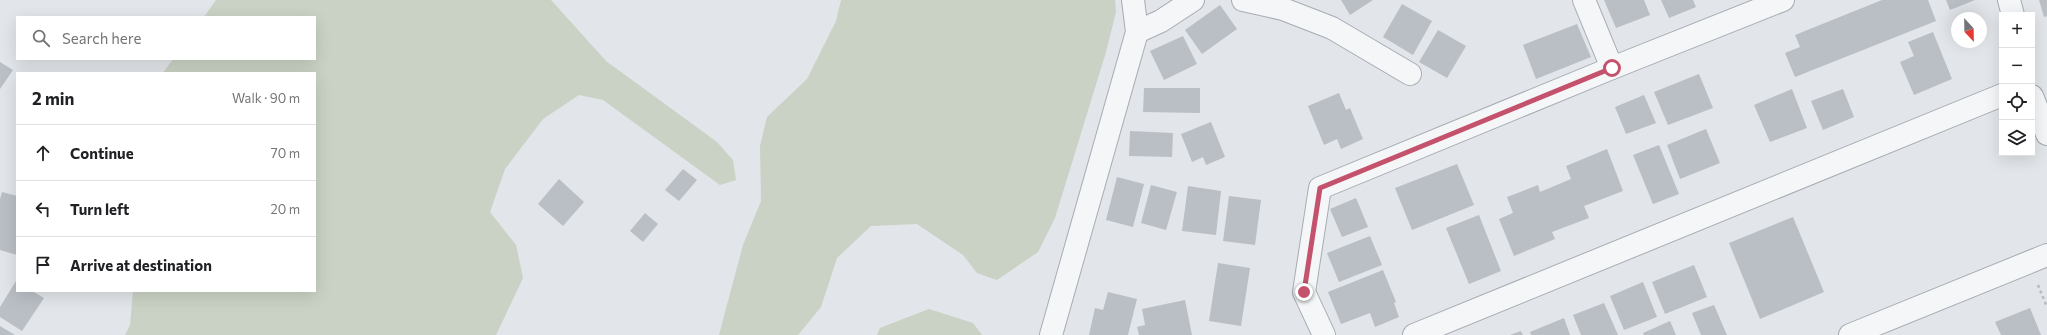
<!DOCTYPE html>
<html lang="en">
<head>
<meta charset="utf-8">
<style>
	:root { --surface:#fff; --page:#f6f6f6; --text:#202124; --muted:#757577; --line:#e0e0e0 }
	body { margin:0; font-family:Commissioner,sans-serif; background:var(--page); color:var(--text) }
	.controls { position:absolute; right:12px; top:12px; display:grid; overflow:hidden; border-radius:0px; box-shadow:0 4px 16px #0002 }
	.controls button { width:36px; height:36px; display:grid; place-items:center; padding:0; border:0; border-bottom:1px solid var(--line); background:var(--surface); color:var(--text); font:20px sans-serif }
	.compass { position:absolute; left:1951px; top:12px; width:36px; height:36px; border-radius:50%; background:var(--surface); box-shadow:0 4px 16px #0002; rotate:158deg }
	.stop { position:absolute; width:12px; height:12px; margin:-9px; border:3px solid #c4526c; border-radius:50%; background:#fff }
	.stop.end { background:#c4526c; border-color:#fff; box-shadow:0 1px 4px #0008 }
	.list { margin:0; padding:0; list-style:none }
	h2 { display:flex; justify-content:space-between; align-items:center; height:52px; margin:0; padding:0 16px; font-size:17px }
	h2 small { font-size:13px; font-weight:400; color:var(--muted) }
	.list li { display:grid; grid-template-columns:26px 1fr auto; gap:12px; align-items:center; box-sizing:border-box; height:56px; padding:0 16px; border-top:1px solid var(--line) }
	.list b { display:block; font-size:15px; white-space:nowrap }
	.list em { font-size:13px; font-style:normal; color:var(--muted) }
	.icon { flex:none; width:22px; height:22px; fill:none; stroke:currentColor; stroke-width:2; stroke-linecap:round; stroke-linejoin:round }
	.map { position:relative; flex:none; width:2047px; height:335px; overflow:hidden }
	.search { position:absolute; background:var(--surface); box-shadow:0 4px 16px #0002; left:16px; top:16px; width:300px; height:44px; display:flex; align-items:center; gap:10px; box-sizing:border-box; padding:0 14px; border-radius:0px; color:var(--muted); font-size:15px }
	.panel { position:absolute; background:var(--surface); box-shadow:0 4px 16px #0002; left:16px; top:72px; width:300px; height:220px; border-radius:0px }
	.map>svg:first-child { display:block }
	.green { fill:#c9d2c4 }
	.building { fill:#babfc6 }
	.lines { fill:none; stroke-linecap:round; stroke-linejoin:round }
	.street-casing { stroke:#a7acb3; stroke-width:24 }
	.path { stroke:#b8bcc1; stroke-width:2.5; stroke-dasharray:3 3; stroke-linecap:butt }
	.street { stroke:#f4f6f8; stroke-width:22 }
	.route { stroke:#c4526c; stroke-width:5 }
</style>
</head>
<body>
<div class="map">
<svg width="2047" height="335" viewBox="0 0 2047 335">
	<rect width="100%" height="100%" fill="#e2e5e9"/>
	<g class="green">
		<path d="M 216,0 L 551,0 L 606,61 L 717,142 L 733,160 L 736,180 L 720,185 L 603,100 L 579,95 L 543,119 L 505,169 L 490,212 L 516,245 L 523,278 L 496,335 L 125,335 L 130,325 L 133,291 L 315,291 L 315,73 L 163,73 L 173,59 L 315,59 L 315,17 L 204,17 Z"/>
		<path d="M 841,0 L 1115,0 L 1116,12 L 1106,52 L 1055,218 L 1038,252 L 997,280 L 977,273 L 963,255 L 917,224 L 871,226 L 837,258 L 821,307 L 798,335 L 719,335 L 743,245 L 761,201 L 760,146 L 767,117 L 807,79 L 836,21 Z"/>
		<path d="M 929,309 L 973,323 L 982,335 L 877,335 L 880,328 Z"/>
	</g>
	<g class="building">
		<path d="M 1341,0 L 1373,0 L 1350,15 Z"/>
		<path d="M 1604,0 L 1644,0 L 1650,15 L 1616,28 Z"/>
		<path d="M 1661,0 L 1693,0 L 1696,7 L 1669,18 Z"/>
		<path d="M 1882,0 L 1928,0 L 1936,21 L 1795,77 L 1785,53 L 1800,47 L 1795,35 Z"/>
		<path d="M 1946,0 L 1975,0 L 1950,10 Z"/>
		<path d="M 2039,0 L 2047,0 L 2047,16 L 2044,17 Z"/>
		<path d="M 1402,4 L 1432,21 L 1413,55 L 1383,37 Z"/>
		<path d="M 1220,5 L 1237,29 L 1202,54 L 1185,30 Z"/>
		<path d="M 1577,24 L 1591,57 L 1536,79 L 1523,45 Z"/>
		<path d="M 1438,30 L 1466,46 L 1447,78 L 1419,62 Z"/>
		<path d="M 1933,32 L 1952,79 L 1914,95 L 1900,62 L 1914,56 L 1908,42 Z"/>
		<path d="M 1183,36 L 1197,64 L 1164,80 L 1150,51 Z"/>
		<path d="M 0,62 L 13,70 L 0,89 Z"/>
		<path d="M 1699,74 L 1713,108 L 1668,125 L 1654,92 Z"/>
		<path d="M 1144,88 L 1200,88 L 1200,113 L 1143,112 Z"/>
		<path d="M 1792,89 L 1807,128 L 1770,142 L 1754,105 Z"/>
		<path d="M 1843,89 L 1854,117 L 1823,130 L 1811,101 Z"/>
		<path d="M 1339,93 L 1346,110 L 1350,108 L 1363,139 L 1341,149 L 1337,139 L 1324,145 L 1308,106 Z"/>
		<path d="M 1644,95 L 1656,123 L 1626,134 L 1615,107 Z"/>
		<path d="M 1211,122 L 1225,157 L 1206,165 L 1203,157 L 1192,162 L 1181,134 Z"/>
		<path d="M 1706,129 L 1720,163 L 1680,179 L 1667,145 Z"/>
		<path d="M 1130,131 L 1173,133 L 1172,157 L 1129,156 Z"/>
		<path d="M 1659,145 L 1679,194 L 1653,204 L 1633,155 Z"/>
		<path d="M 1607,149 L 1623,191 L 1584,206 L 1589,218 L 1552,232 L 1555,239 L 1514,256 L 1499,219 L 1513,213 L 1507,197 L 1538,185 L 1540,192 L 1571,179 L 1566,166 Z"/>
		<path d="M 1457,164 L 1474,205 L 1412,230 L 1395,188 Z"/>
		<path d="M 683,169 L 697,180 L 679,201 L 665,190 Z"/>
		<path d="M 1117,177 L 1144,184 L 1133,227 L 1106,220 Z"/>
		<path d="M 559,179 L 584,202 L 563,226 L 538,204 Z"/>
		<path d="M 1151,185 L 1177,192 L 1166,230 L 1141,223 Z"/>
		<path d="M 1188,186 L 1221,191 L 1216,235 L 1182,231 Z"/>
		<path d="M 2,192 L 17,196 L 17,255 L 0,250 L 0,199 Z"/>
		<path d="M 1229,196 L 1261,200 L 1255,245 L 1223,241 Z"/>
		<path d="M 1356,198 L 1368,227 L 1342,237 L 1330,209 Z"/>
		<path d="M 645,213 L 658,224 L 643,242 L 630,231 Z"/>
		<path d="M 1479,215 L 1501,271 L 1469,284 L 1446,228 Z"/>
		<path d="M 1793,217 L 1824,292 L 1760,319 L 1729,243 Z"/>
		<path d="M 1370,236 L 1382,265 L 1339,282 L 1327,253 Z"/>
		<path d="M 1218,263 L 1250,268 L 1241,326 L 1209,321 Z"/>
		<path d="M 1694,265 L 1707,297 L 1665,314 L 1652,282 Z"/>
		<path d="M 1383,270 L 1396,302 L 1394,303 L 1399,317 L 1375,327 L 1370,313 L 1341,324 L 1328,292 Z"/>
		<path d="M 16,281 L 17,291 L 32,291 L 44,298 L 22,331 L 0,317 L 0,307 Z"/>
		<path d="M 1643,282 L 1657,317 L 1624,330 L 1610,296 Z"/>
		<path d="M 1108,292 L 1137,299 L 1128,335 L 1089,335 L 1095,308 L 1103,310 Z"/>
		<path d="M 1185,300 L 1192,335 L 1139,335 L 1137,327 L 1145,325 L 1142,309 Z"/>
		<path d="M 1604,303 L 1618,335 L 1581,335 L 1573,315 Z"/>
		<path d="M 1714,305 L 1727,335 L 1701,335 L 1692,313 Z"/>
		<path d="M 2030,308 L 2041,335 L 2001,335 L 1995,322 Z"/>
		<path d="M 1564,318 L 1570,335 L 1531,335 L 1530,332 Z"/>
		<path d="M 1670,321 L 1676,335 L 1644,335 L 1643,333 Z"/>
		<path d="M 0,326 L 15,335 L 0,335 Z"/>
		<path d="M 1521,331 L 1523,335 L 1510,335 Z"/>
	</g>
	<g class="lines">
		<defs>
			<g id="street">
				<path d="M 1243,0 L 1283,9 L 1332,28 L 1410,74"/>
				<path d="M 1584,0 L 1612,68"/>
				<path d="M 2009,0 L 2013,15"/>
				<path d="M 1137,32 L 1161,21 L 1193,0"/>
				<path d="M 2032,96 L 2047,134"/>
				<path d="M 1051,335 L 1137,32 L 1133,0"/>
				<path d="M 1324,335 L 1304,292 L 1320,188 L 1612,68 L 1783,0"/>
				<path d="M 1414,335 L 2002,95"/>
				<path d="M 1850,335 L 2047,255"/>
			</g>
		</defs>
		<use href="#street" class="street-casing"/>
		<path class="path" d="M 2038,285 L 2047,307"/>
		<use href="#street" class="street"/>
	</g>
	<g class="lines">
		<path class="route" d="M 1304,292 L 1320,188 L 1612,68"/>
	</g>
</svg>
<div class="controls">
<button>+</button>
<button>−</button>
<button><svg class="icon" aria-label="locate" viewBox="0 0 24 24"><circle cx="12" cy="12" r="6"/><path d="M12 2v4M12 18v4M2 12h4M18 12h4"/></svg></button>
<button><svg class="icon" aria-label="layers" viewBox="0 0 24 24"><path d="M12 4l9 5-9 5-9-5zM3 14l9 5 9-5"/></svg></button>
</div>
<svg class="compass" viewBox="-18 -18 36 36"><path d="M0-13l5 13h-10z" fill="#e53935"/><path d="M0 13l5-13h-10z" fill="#757577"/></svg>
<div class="stop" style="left:1612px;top:68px"></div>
<div class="stop end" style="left:1304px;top:292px"></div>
<div class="search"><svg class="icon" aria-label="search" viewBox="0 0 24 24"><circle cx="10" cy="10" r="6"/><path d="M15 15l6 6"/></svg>Search here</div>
<section class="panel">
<h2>2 min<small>Walk · 90 m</small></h2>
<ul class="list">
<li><svg class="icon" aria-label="ahead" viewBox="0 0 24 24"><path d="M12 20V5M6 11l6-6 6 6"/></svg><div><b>Continue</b></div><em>70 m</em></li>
<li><svg class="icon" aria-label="left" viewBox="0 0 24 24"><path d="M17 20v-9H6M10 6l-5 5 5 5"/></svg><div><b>Turn left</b></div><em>20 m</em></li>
<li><svg class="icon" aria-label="arrive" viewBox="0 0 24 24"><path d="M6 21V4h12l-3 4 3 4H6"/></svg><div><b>Arrive at destination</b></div></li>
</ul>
</section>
</div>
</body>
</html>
